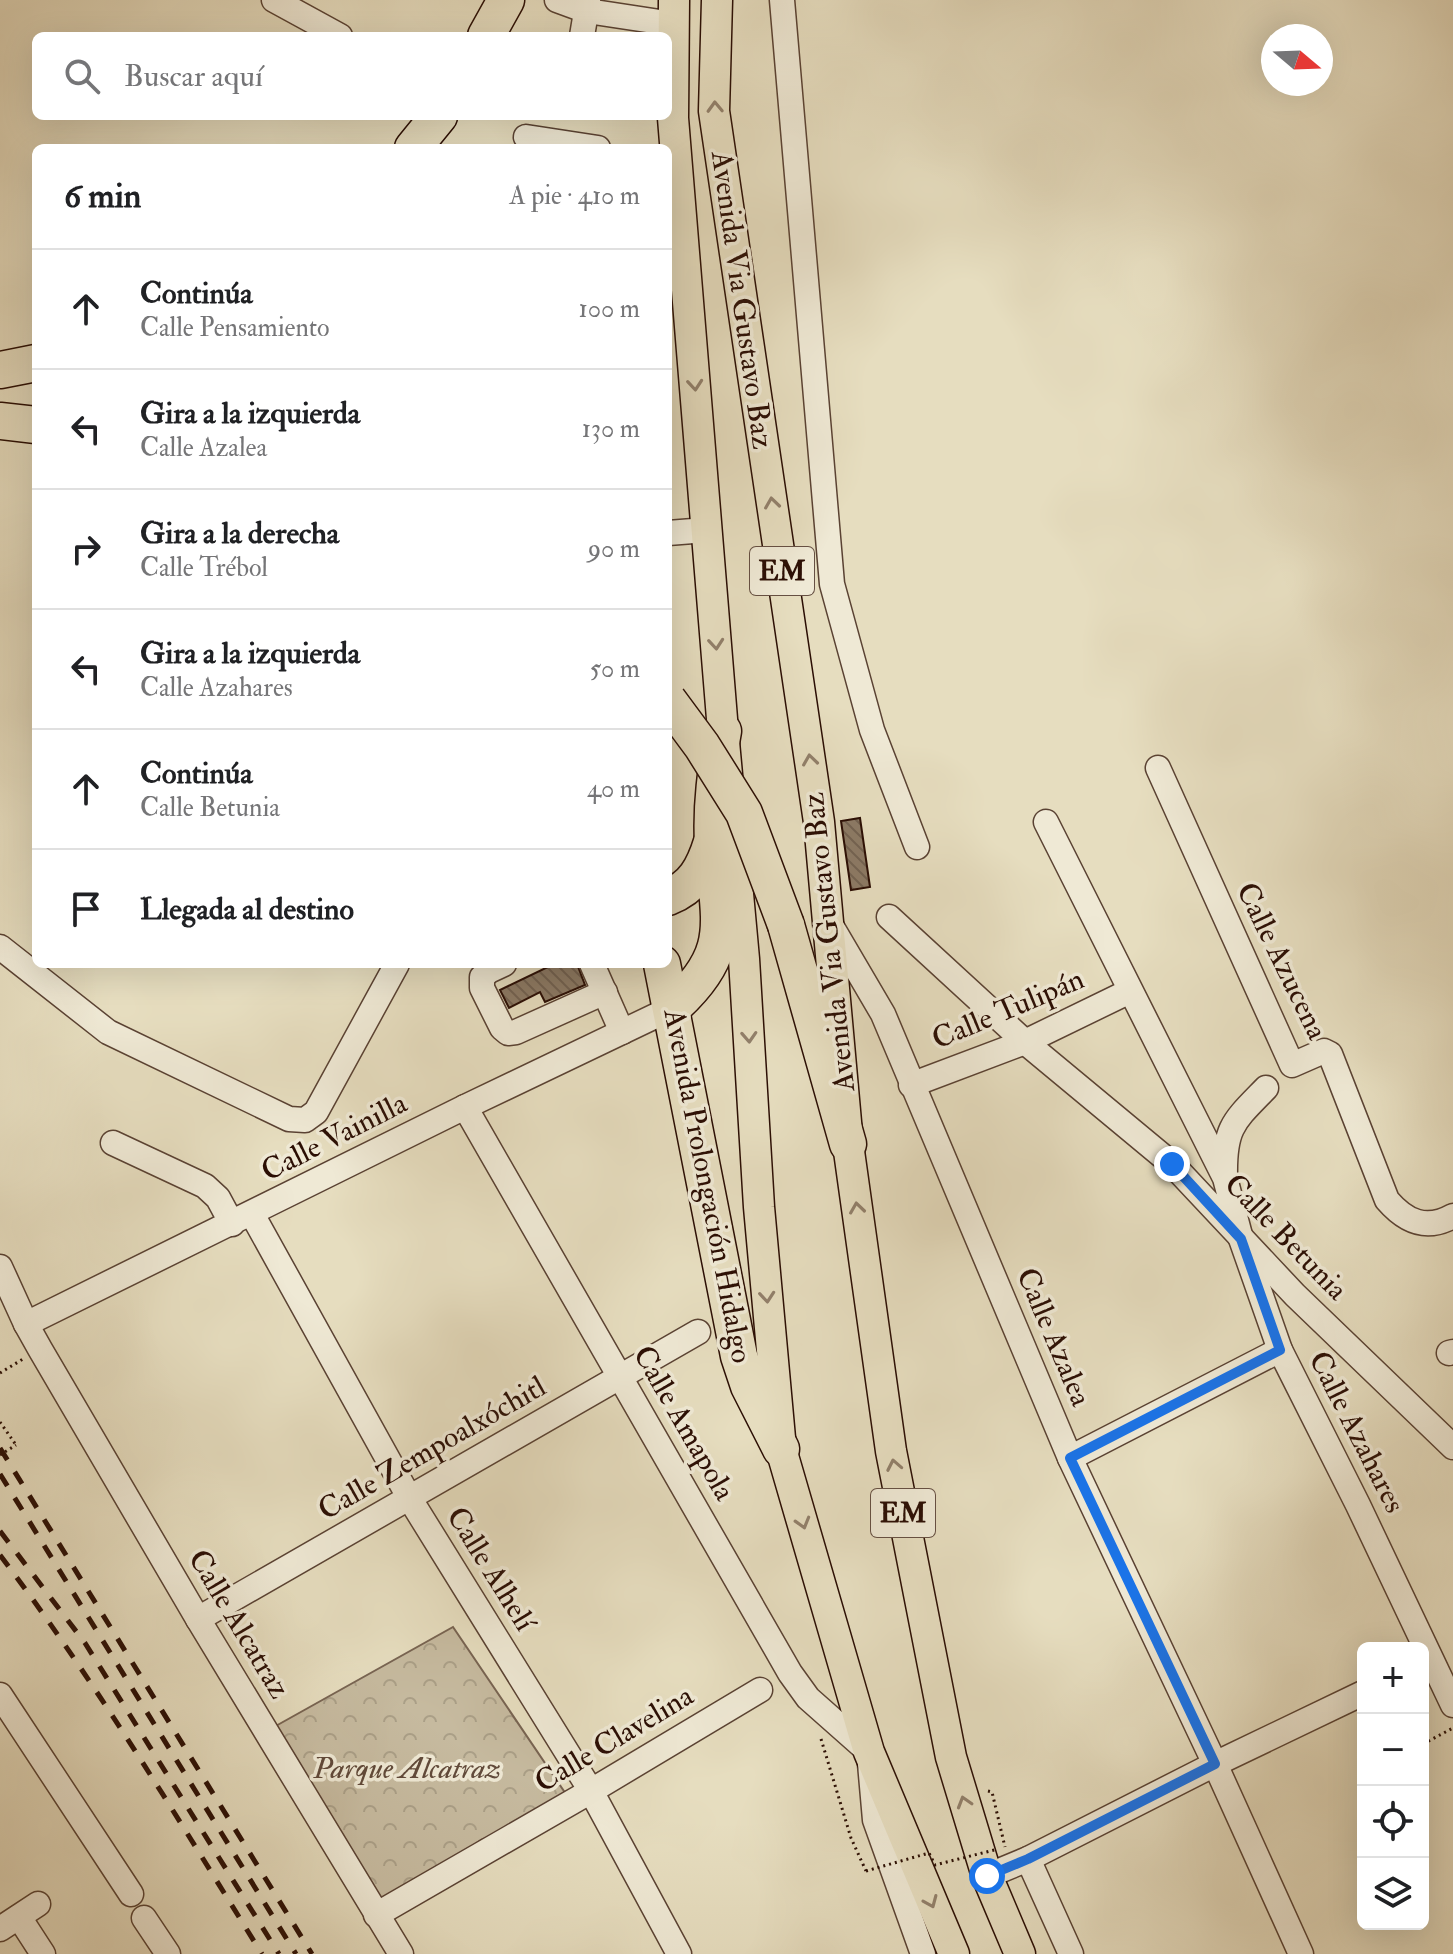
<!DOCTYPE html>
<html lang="es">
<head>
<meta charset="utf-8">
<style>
	:root { --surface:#fff; --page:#f6f6f6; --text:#202124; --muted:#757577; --line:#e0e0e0 }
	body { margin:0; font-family:"IM FELL Double Pica",serif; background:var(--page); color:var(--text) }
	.controls { position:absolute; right:24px; bottom:24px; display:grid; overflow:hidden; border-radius:12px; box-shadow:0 8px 32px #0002 }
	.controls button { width:72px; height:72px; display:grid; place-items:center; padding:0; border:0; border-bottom:2px solid var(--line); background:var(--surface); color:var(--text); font:40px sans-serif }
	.compass { position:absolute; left:1261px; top:24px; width:72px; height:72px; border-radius:50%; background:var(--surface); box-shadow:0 8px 32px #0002; rotate:109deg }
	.stop { position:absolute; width:24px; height:24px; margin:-18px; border:6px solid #1a73e8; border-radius:50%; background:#fff }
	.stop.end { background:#1a73e8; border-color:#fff; box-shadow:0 2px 8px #0008 }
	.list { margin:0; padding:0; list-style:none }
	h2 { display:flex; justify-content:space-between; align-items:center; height:104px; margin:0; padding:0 32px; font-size:34px }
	h2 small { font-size:26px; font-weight:400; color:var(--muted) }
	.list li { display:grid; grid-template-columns:52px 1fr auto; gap:24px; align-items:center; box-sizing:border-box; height:120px; padding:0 32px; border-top:2px solid var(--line) }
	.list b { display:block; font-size:30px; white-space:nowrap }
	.list p { margin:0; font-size:26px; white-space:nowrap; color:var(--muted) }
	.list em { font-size:26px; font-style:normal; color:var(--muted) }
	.icon { flex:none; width:44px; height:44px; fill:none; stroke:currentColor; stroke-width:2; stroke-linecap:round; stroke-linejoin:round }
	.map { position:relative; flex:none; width:1453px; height:1954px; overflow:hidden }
	.search { position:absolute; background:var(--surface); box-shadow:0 8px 32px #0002; left:32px; top:32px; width:640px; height:88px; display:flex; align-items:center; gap:20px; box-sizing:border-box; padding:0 28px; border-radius:12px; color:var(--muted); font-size:30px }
	.panel { position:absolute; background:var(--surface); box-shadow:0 8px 32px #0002; left:32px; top:144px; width:640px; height:824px; border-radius:12px }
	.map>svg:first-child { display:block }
	.forest { fill:url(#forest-crowns); stroke:#786452; stroke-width:2 }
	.building { fill:url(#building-back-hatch); stroke:#2b0e04; stroke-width:2 }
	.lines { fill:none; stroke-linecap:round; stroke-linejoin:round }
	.minor-casing { stroke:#5a4233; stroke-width:27 }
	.major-casing { stroke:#2b0e04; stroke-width:33 }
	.highway-casing { stroke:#2b0e04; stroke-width:39 }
	.path { stroke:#2b0e04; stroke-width:3; stroke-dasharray:2 4; stroke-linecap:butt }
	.minor { stroke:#efe9d5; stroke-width:24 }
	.major { stroke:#e6ddbf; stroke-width:30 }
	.highway { stroke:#e6ddbf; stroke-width:36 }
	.rail { stroke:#2b0e04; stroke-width:5; stroke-dasharray:14 14; stroke-linecap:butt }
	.highway-bridge-casing { stroke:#2b0e04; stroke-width:39; stroke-linecap:butt }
	.path-bridge { stroke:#2b0e04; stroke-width:3; stroke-dasharray:2 4; stroke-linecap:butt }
	.highway-bridge { stroke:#e6ddbf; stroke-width:36 }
	.oneway { stroke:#92806b }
	.route { stroke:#1a73e8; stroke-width:10 }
	.labels { text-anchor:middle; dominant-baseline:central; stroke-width:7; stroke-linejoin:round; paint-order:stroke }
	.shield { fill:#efe9d5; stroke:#665043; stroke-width:2 }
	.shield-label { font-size:28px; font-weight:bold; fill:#2b0e04 }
	.street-label { font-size:30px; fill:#2b0e04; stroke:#efe9d5 }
	.park-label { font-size:30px; font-style:italic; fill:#614a3a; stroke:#efe9d5 }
</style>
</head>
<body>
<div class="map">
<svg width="1453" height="1954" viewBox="0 0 1453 1954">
	<defs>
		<pattern id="forest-crowns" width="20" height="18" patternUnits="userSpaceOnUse" patternTransform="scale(2)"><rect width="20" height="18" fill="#c6ba9f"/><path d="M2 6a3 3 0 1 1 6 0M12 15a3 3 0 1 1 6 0" fill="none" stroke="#aa9f87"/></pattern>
		<pattern id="building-back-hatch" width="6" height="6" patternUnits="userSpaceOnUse" patternTransform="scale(2)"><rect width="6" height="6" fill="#8c7a65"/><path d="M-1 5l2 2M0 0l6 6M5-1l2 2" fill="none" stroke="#736251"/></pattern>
	</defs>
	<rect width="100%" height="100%" fill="#e6ddbf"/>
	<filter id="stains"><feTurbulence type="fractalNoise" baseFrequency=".0025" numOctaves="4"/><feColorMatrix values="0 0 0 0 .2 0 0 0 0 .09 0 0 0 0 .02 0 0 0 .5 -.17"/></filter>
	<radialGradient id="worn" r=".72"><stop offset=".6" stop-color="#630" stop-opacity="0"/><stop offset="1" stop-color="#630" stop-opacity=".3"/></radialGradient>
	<path class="forest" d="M 453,1627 L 572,1803 L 481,1840 L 376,1915 L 265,1732 Z"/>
	<g class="building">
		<path d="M 860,818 L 870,887 L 851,890 L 841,821 Z"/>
		<path d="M 554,964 L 577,964 L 585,985 L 545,1002 L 540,992 L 509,1008 L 500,990 Z"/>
	</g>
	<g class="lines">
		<defs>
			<g id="minor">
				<path d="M 274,0 L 340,36"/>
				<path d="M 557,0 L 587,11 L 673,24"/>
				<path d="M 782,0 L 832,584 L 872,730 L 917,847"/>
				<path d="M 582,36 L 588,0"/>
				<path d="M 526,137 L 598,148"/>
				<path d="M 668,533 L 706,530"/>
				<path d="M 1158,768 L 1292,1065 L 1324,1051 L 1330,1054 L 1387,1200 C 1406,1222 1426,1231 1453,1216"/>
				<path d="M 1046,822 L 1225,1178 L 1241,1239 L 1280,1350 L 1358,1505 L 1453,1705"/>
				<path d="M 889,917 L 1025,1042 L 1172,1164 L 1295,1295 L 1453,1447"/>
				<path d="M 829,922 L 883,1014 L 1070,1458 L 1215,1764 L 1301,1954"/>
				<path d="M 0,947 L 108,1032 L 289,1119 L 305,1120 L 316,1112 L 397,964"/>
				<path d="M 504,964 L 489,971 L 482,977 L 482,988 L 502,1028 L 508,1033 L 516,1032 L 605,992"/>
				<path d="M 592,964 L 622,1032"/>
				<path d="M 911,1085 L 1025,1042 L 1130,991"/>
				<path d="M 465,1107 L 790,1673 L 808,1698 L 869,1752 L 875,1820 L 923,1954"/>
				<path d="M 113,1143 L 205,1186 L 218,1198 L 232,1224"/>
				<path d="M 1225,1176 C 1224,1127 1234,1121 1266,1088"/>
				<path d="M 252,1214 L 410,1499 L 591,1791 L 679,1954"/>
				<path d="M 0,1267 L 26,1324 L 40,1349 L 198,1619 L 401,1954"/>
				<path d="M 26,1324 L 465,1107 L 672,1008"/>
				<path d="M 1449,1353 L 1453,1352"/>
				<path d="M 1070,1458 L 1280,1350"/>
				<path d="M 198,1619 L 698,1332"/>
				<path d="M 0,1695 L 131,1894"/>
				<path d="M 1028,1859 L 1071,1954"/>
				<path d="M 987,1876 L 1028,1859 L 1215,1764 L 1363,1693"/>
				<path d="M 376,1915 L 591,1791 L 760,1690"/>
				<path d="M 19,1917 L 43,1954"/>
				<path d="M 144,1918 L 168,1954"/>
				<path d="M 0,1929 L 38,1904"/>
			</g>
			<g id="major">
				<path d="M 674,0 L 673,118 L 723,731 L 744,959 L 759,1207 L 781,1449 L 869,1752 L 954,1954"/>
				<path d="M 717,0 L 714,111 L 819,822 L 848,1144 L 891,1451 L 951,1757 L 987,1876 L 1020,1954"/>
			</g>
			<g id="highway">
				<path d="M 486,36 L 506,0"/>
				<path d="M 413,148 L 439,116"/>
				<path d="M 0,370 L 36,363"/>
				<path d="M 0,421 L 36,425"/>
				<path d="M 668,897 C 694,887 704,868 712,842"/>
				<path d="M 786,925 L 848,1144"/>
				<path d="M 662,964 L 739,1356 L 749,1386 L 781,1449"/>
				<path d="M 672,1008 C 737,950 717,920 713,843 C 711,805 716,769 723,731"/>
			</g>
		</defs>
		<use href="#minor" class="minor-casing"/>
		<use href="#major" class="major-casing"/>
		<use href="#highway" class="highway-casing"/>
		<g class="path">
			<path d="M 0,1373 L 23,1359"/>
			<path d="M 0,1422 L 16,1445"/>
			<path d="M 821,1739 L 851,1838 L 866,1871"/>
			<path d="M 1423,1744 L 1453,1728"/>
			<path d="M 988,1791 L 992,1792 L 1005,1847"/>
		</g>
		<use href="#minor" class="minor"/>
		<use href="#major" class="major"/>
		<use href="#highway" class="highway"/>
		<g class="rail">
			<path d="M 0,1448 L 312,1954"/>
			<path d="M 0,1474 L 296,1954"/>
			<path d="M 0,1531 L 85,1643 L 279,1954"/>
			<path d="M 0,1555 C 96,1682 178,1819 262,1954"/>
		</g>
		<defs>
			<path id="highway-bridge" d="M 668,700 L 702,746 L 744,813 L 786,925"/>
		</defs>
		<use href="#highway-bridge" class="highway-bridge-casing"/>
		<g class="path-bridge">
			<path d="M 0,1455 L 16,1445"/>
			<path d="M 866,1871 L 929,1853 L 935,1865 L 998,1849"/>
		</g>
		<use href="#highway-bridge" class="highway-bridge"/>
	</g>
	<defs><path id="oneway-chevron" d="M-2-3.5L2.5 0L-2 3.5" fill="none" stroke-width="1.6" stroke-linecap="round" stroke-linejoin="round" transform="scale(2)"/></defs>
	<g class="oneway">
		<use href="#oneway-chevron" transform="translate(715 107) rotate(-92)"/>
		<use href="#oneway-chevron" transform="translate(695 385) rotate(85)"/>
		<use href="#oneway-chevron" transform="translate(772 503) rotate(-98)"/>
		<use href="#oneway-chevron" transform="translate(716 644) rotate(85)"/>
		<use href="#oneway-chevron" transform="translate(810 760) rotate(-98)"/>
		<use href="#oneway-chevron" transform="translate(749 1037) rotate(87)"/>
		<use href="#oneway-chevron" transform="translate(857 1208) rotate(-98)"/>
		<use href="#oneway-chevron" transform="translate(767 1297) rotate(85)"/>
		<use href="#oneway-chevron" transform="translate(894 1465) rotate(-101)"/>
		<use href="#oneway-chevron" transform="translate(803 1523) rotate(74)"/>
		<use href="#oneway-chevron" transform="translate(964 1802) rotate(-107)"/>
		<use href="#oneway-chevron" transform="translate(931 1902) rotate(67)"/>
	</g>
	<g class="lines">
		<path class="route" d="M 987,1876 L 1028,1859 L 1215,1764 L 1070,1458 L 1280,1350 L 1241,1239 L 1172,1164"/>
	</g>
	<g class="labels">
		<g class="shield">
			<rect x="750" y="547" width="64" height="48" rx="6"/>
			<rect x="871" y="1489" width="64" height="48" rx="6"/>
		</g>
		<g class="shield-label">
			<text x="782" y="571">EM</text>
			<text x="903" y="1513">EM</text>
		</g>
		<g class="street-label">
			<text transform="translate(742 300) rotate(82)">Avenida Via Gustavo Baz</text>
			<text transform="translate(829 942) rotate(-96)">Avenida Via Gustavo Baz</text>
			<text transform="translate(1282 961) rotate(64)">Calle Azucena</text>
			<text transform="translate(1008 1009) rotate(-23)">Calle Tulipán</text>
			<text transform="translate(334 1137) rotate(-27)">Calle Vainilla</text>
			<text transform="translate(708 1186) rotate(79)">Avenida Prolongación Hidalgo</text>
			<text transform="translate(1286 1237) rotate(46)">Calle Betunia</text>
			<text transform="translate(1054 1337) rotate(67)">Calle Azalea</text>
			<text transform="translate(684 1423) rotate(60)">Calle Amapola</text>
			<text transform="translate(1357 1432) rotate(63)">Calle Azahares</text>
			<text transform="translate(432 1448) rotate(-30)">Calle Zempoalxóchitl</text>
			<text transform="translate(491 1569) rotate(58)">Calle Alhelí</text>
			<text transform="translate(239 1624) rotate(59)">Calle Alcatraz</text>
			<text transform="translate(614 1739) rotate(-31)">Calle Clavelina</text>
		</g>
		<g class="park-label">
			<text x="407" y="1768">Parque Alcatraz</text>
		</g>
	</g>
	<rect width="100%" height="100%" filter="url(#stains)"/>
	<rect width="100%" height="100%" fill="url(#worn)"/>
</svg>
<div class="controls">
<button>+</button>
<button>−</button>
<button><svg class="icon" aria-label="locate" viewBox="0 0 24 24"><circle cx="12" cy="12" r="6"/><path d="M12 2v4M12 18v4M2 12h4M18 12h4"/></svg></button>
<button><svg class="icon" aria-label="layers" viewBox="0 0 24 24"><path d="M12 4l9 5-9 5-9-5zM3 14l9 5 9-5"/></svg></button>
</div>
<svg class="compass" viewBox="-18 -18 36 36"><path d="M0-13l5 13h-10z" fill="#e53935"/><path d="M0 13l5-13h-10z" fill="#757577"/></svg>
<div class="stop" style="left:987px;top:1876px"></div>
<div class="stop end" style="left:1172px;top:1164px"></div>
<div class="search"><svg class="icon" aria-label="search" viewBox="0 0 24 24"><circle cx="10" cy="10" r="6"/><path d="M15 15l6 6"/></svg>Buscar aquí</div>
<section class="panel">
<h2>6 min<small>A pie · 410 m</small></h2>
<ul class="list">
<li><svg class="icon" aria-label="ahead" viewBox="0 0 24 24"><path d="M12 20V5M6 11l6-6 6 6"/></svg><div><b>Continúa</b><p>Calle Pensamiento</p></div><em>100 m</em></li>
<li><svg class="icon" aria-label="left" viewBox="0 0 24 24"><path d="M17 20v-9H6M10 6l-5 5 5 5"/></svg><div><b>Gira a la izquierda</b><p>Calle Azalea</p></div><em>130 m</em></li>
<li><svg class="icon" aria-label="right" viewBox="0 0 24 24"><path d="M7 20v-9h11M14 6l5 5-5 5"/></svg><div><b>Gira a la derecha</b><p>Calle Trébol</p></div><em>90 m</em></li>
<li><svg class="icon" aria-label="left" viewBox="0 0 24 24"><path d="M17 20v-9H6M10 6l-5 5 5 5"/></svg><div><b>Gira a la izquierda</b><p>Calle Azahares</p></div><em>50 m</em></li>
<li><svg class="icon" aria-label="ahead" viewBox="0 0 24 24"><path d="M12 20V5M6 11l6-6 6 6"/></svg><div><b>Continúa</b><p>Calle Betunia</p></div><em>40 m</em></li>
<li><svg class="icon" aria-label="arrive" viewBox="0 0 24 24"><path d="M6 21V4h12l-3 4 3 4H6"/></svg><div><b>Llegada al destino</b></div></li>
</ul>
</section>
</div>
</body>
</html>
